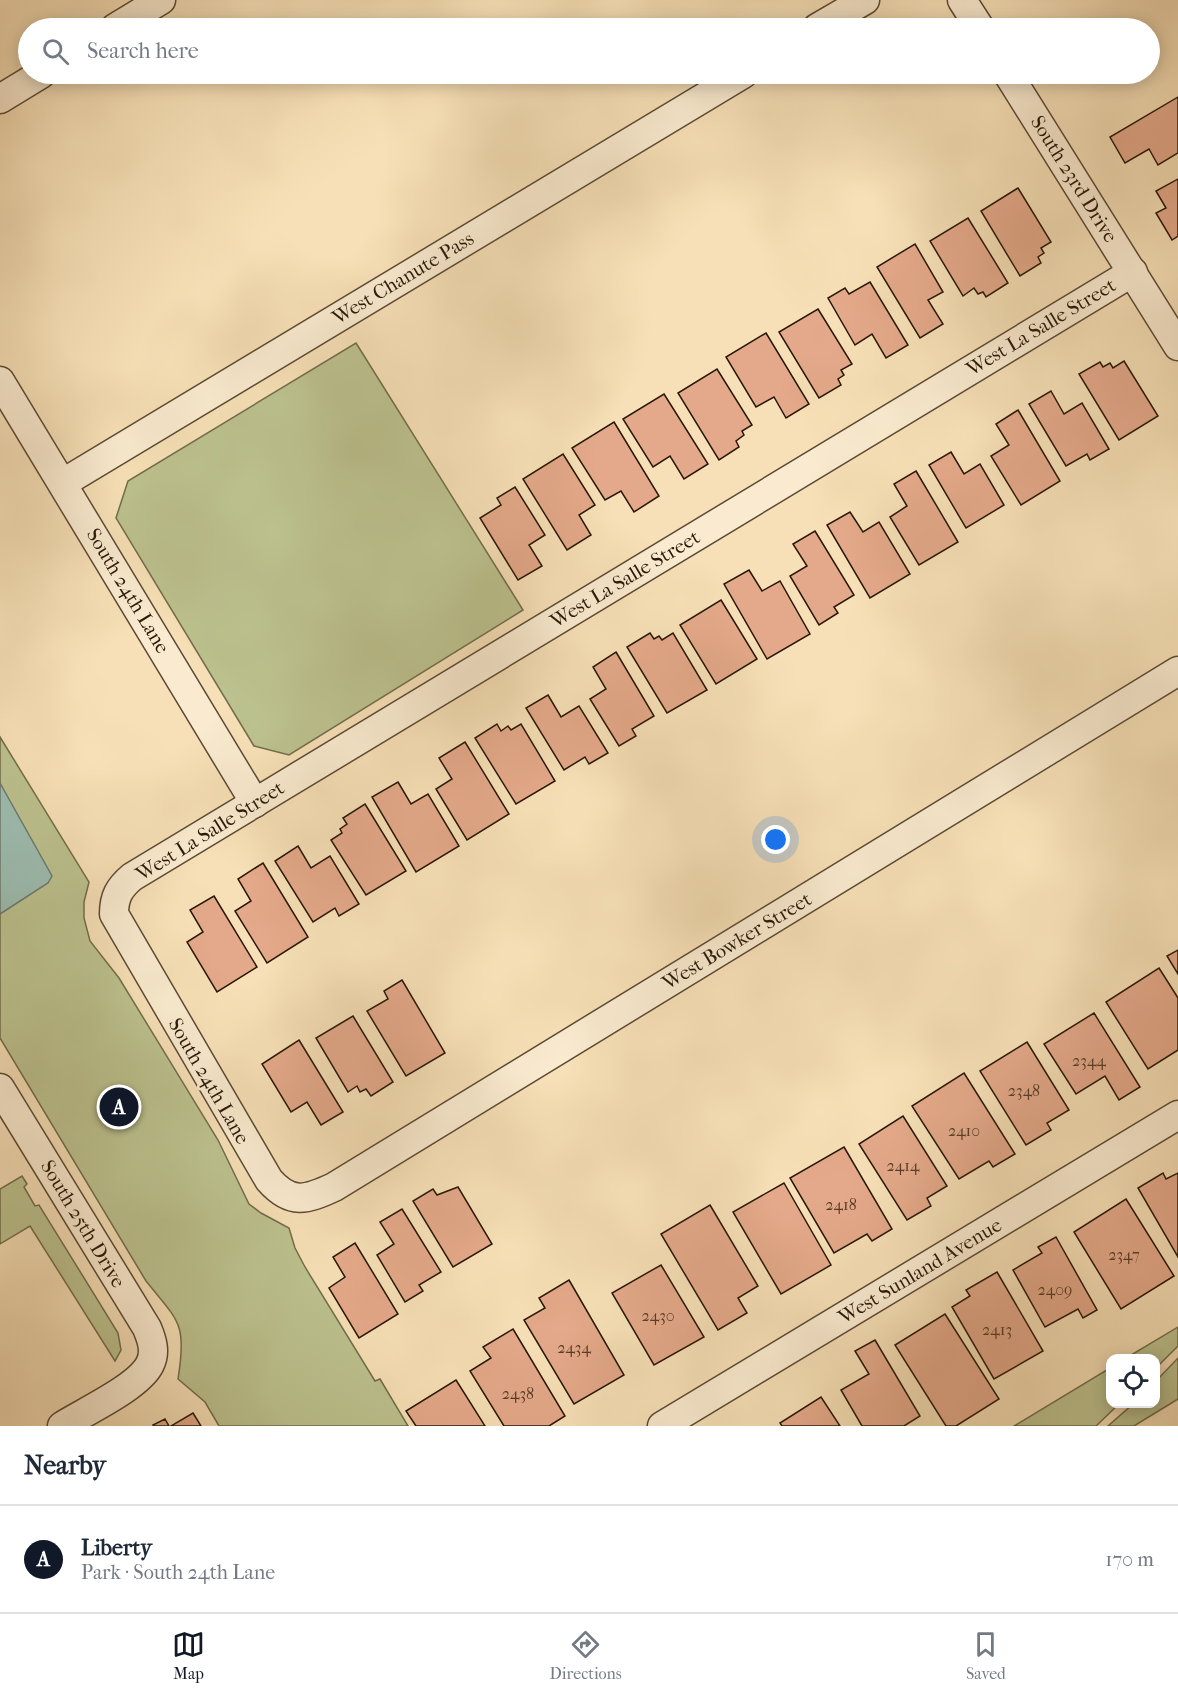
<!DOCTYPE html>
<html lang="en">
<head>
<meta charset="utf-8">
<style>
	:root { --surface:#fff; --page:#f6f6f7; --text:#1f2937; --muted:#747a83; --line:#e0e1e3; --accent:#111827 }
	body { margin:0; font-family:"IM FELL French Canon",serif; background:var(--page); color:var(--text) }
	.controls { position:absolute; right:18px; bottom:18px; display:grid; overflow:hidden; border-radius:12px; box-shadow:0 3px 15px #0003 }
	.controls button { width:54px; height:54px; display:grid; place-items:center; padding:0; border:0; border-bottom:2px solid var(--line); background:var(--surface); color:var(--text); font:30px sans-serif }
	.you { position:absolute; left:776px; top:840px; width:21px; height:21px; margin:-15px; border:4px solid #fff; border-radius:50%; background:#1a73e8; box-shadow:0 0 0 9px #1a73e833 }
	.badge { display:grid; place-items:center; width:39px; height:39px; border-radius:50%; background:var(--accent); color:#fff; font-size:20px; font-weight:700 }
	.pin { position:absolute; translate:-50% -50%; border:3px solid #fff; box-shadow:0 2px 6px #0006 }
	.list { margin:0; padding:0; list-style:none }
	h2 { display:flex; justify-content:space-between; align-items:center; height:78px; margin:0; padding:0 24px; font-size:26px }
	h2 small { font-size:20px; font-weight:400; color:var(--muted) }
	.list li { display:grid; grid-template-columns:39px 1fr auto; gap:18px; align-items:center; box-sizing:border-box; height:108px; padding:0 24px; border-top:2px solid var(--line) }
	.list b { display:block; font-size:22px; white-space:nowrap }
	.list p { margin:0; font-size:20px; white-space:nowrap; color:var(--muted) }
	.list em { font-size:20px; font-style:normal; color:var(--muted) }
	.icon { flex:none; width:33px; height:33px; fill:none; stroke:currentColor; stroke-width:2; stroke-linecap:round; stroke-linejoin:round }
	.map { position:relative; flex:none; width:1178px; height:1426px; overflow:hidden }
	.search { position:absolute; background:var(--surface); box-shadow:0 3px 15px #0003; left:18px; right:18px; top:18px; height:66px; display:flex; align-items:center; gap:15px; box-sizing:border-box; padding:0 21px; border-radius:33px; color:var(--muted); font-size:22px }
	.sheet { height:186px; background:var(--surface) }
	nav { display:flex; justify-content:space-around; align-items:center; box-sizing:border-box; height:84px; border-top:2px solid var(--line); background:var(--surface); font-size:16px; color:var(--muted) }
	nav a { display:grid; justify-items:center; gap:3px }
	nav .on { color:var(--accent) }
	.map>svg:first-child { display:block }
	.green { fill:#bcc28f; stroke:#726d4c; stroke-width:1.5 }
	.water { fill:#9dbdb1; stroke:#6f7b6d; stroke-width:1.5 }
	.building { fill:#e4a98a; stroke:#291808; stroke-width:1.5 }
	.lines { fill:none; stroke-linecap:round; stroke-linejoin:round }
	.minor-casing { stroke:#5c4a34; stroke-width:31 }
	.minor { stroke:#faebd0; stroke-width:28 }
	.labels { text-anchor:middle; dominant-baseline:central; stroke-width:5; stroke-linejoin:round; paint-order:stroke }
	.number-label { font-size:16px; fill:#583c28 }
	.street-label { font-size:20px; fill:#291808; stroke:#faebd0 }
</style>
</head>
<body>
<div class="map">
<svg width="1178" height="1426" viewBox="0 0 1178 1426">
	<rect width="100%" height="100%" fill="#f7e0b7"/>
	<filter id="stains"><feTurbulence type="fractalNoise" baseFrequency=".00333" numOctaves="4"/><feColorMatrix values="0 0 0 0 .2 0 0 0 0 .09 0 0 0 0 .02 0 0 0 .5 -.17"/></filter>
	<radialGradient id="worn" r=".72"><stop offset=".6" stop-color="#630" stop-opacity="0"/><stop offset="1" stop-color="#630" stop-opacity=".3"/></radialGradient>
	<g class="green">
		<path d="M 356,343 L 523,610 L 289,755 L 254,746 L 116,518 L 128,481 Z"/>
		<path d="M 0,737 L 89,882 L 84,902 L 84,918 L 90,941 L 119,978 L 218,1140 L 249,1204 L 261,1213 L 289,1228 L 295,1248 L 305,1267 L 375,1381 L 380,1379 L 408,1426 L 219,1426 L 205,1402 L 178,1379 C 187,1323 179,1322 146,1281 L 0,1038 Z"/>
		<path d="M 22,1176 L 27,1184 L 24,1187 L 35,1206 L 39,1205 L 118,1333 L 121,1350 L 115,1361 L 30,1226 L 0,1244 L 0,1189 Z"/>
		<path d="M 1178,1327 L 1178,1346 L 1156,1368 L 1156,1358 L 1126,1358 Z"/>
		<path d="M 1178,1358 L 1178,1399 L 1134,1426 L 1108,1426 L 1133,1404 L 1156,1404 L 1156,1381 Z"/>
		<path d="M 1110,1368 L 1110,1404 L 1119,1404 L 1096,1426 L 1014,1426 Z"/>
	</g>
	<path class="water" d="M 0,783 L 52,876 L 48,883 L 0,914 Z"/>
	<g class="building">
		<path d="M 1178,97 L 1178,153 L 1158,165 L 1149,149 L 1125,163 L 1110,137 Z"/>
		<path d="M 1178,179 L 1178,236 L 1172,240 L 1156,213 L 1166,208 L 1156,191 Z"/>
		<path d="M 1018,188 L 1051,242 L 1041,248 L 1044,253 L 1038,257 L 1041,263 L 1020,276 L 981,211 Z"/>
		<path d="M 968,218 L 1008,283 L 986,297 L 983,292 L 978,294 L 974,288 L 963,296 L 930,241 Z"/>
		<path d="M 915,244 L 943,292 L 928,300 L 943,324 L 920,338 L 877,267 Z"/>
		<path d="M 870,282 L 908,345 L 886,358 L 872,334 L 855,345 L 828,298 L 845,288 L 849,294 Z"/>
		<path d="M 818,309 L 852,364 L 841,370 L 844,375 L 838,379 L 841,385 L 819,398 L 779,332 Z"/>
		<path d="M 766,333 L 809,404 L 786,418 L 774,397 L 756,407 L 726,357 Z"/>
		<path d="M 1124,361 L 1158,416 L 1119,440 L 1079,374 L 1100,362 L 1103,367 L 1110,363 L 1113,368 Z"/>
		<path d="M 717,369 L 752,425 L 742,431 L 744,435 L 736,441 L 739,447 L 719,460 L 678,393 Z"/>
		<path d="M 1051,391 L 1064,414 L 1082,403 L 1109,449 L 1090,460 L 1087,454 L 1066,466 L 1029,404 Z"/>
		<path d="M 664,394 L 708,464 L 684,479 L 670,456 L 653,467 L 623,419 Z"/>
		<path d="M 1018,410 L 1060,481 L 1021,505 L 991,456 L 1009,445 L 996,424 Z"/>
		<path d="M 614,422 L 659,496 L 634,512 L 621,491 L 605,500 L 572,448 Z"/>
		<path d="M 951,452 L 964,474 L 980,464 L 1004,505 L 966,528 L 929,465 Z"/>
		<path d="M 563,454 L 595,505 L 579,515 L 591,535 L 567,550 L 523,479 Z"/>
		<path d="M 916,471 L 958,542 L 919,565 L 890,517 L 907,506 L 894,484 Z"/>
		<path d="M 515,487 L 545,535 L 529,545 L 542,566 L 518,580 L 480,518 L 501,505 L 497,498 Z"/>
		<path d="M 850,512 L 863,532 L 879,522 L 910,574 L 870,598 L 827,525 Z"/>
		<path d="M 815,531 L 854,595 L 834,607 L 838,613 L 819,625 L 790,576 L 807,566 L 793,544 Z"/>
		<path d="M 749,570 L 762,591 L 780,581 L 810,634 L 767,659 L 724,584 Z"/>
		<path d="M 721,600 L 757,659 L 716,684 L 680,625 Z"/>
		<path d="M 650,633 L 654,639 L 659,636 L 662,640 L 673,633 L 707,690 L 667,713 L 627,647 Z"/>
		<path d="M 616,652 L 654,716 L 632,729 L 636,736 L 619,746 L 590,699 L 606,689 L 593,667 Z"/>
		<path d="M 548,695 L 561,717 L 579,706 L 608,753 L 589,764 L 585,757 L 564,770 L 526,708 Z"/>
		<path d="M 497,724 L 501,731 L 508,726 L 511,730 L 521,724 L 555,781 L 516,804 L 475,738 Z"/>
		<path d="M 465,742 L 509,814 L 467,840 L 436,789 L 452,779 L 439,758 Z"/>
		<path d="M 398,782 L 411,804 L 428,794 L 459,846 L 416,872 L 372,797 Z"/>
		<path d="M 365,804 L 406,871 L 366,895 L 331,840 L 342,833 L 340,829 L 347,824 L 343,818 Z"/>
		<path d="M 298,846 L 311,868 L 330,856 L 359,904 L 339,916 L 335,908 L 313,922 L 275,861 Z"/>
		<path d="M 263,863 L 308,937 L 267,963 L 235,911 L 251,901 L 238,879 Z"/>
		<path d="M 214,896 L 257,967 L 217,992 L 187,942 L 203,932 L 190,910 Z"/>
		<path d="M 1178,950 L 1178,974 L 1167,956 Z"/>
		<path d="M 1159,968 L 1178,998 L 1178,1050 L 1148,1069 L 1106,1002 Z"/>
		<path d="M 402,980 L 445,1053 L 406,1076 L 367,1011 L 388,999 L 384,991 Z"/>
		<path d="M 1094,1013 L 1140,1087 L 1119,1100 L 1105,1076 L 1076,1094 L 1044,1044 Z"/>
		<path d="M 353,1016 L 393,1082 L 371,1096 L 366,1089 L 360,1092 L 357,1086 L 348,1092 L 316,1038 Z"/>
		<path d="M 299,1040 L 343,1112 L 321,1125 L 307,1102 L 291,1112 L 262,1064 Z"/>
		<path d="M 1027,1042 L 1069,1110 L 1047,1123 L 1051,1130 L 1026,1145 L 980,1071 Z"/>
		<path d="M 964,1073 L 1015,1154 L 993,1167 L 989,1161 L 959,1179 L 912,1106 Z"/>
		<path d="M 903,1116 L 947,1186 L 927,1198 L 931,1206 L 907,1220 L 859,1144 Z"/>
		<path d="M 844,1147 L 892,1229 L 872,1241 L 867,1234 L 834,1253 L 790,1178 Z"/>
		<path d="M 1163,1173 L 1166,1179 L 1178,1173 L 1178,1257 L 1138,1188 Z"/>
		<path d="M 784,1183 L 831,1265 L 781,1294 L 733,1212 Z"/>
		<path d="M 458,1187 L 492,1244 L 453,1267 L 413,1201 L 433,1189 L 437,1195 Z"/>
		<path d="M 1126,1199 L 1174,1276 L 1121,1309 L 1074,1232 Z"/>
		<path d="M 710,1205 L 758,1286 L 738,1298 L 747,1313 L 718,1330 L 661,1234 Z"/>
		<path d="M 402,1209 L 441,1272 L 419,1285 L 423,1291 L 405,1302 L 377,1255 L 394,1244 L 380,1222 Z"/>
		<path d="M 1056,1237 L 1097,1310 L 1083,1318 L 1078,1309 L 1045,1327 L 1013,1270 L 1042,1253 L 1038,1247 Z"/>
		<path d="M 355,1243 L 398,1314 L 359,1338 L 329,1288 L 345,1277 L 333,1257 Z"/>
		<path d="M 661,1265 L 704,1337 L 654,1365 L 612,1293 Z"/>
		<path d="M 997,1272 L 1043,1351 L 994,1379 L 952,1307 L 970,1296 L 966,1290 Z"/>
		<path d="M 569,1280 L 624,1375 L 574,1404 L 524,1320 L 545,1308 L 539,1298 Z"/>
		<path d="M 945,1314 L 999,1399 L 956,1426 L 946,1426 L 895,1345 Z"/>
		<path d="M 513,1329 L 565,1416 L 549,1426 L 504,1426 L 470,1371 L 491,1358 L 483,1347 Z"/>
		<path d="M 875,1340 L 920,1416 L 904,1426 L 862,1426 L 841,1390 L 869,1374 L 855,1351 Z"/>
		<path d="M 456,1380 L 485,1426 L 416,1426 L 406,1411 Z"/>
		<path d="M 821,1397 L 840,1426 L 782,1426 L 780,1423 Z"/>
		<path d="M 193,1413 L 201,1426 L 171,1426 Z"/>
		<path d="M 165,1419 L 169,1426 L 154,1426 L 153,1425 Z"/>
	</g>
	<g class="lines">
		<defs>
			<g id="minor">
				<path d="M 962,0 L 980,28"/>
				<path d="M 115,28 L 161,0"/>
				<path d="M 817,28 L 865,0"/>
				<path d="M 1008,74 L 1178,346"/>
				<path d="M 0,99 L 41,74"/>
				<path d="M 1133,272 L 132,877 C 119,888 114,897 114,914 L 269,1180 C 291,1205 306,1200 334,1187 L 1178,671"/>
				<path d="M 0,381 L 255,803"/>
				<path d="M 63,483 L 743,74"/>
				<path d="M 0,1088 L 147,1328 C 152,1340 156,1352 150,1364 C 139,1387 84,1412 62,1426"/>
				<path d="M 662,1426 L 1178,1115"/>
			</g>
		</defs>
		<use href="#minor" class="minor-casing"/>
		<use href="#minor" class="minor"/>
	</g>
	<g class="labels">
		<g class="number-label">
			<text x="1089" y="1060">2344</text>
			<text x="1024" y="1090">2348</text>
			<text x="964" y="1130">2410</text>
			<text x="903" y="1165">2414</text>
			<text x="841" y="1204">2418</text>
			<text x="1124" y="1254">2347</text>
			<text x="1055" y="1289">2409</text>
			<text x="658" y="1315">2430</text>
			<text x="997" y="1329">2413</text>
			<text x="574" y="1347">2434</text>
			<text x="518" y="1393">2438</text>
		</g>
		<g class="street-label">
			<text transform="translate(1074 179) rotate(58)">South 23rd Drive</text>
			<text transform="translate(403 278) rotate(-31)">West Chanute Pass</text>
			<text transform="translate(1041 327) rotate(-31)">West La Salle Street</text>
			<text transform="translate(625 579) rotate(-31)">West La Salle Street</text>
			<text transform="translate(128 591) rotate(59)">South 24th Lane</text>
			<text transform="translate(210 831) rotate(-32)">West La Salle Street</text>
			<text transform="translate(737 941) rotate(-31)">West Bowker Street</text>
			<text transform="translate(209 1081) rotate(60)">South 24th Lane</text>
			<text transform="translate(83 1224) rotate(59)">South 25th Drive</text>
			<text transform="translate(920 1271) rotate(-31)">West Sunland Avenue</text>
		</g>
	</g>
	<rect width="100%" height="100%" filter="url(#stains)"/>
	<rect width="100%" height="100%" fill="url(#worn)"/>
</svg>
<div class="controls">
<button><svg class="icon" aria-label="locate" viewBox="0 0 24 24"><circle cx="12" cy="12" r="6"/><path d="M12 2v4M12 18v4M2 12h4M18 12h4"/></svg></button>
</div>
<div class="you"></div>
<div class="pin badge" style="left:119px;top:1107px">A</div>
<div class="search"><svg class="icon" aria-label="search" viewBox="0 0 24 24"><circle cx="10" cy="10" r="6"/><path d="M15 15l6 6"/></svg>Search here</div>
</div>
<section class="sheet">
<h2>Nearby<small></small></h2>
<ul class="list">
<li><span class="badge">A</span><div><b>Liberty</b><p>Park · South 24th Lane</p></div><em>170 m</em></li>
</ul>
</section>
<nav>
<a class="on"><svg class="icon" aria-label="map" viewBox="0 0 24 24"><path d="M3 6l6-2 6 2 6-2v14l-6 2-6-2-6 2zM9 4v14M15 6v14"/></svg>Map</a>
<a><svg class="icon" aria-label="directions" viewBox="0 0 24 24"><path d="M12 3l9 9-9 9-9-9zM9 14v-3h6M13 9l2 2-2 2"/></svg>Directions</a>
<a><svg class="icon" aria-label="saved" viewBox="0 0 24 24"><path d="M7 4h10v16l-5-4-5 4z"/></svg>Saved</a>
</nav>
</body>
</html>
